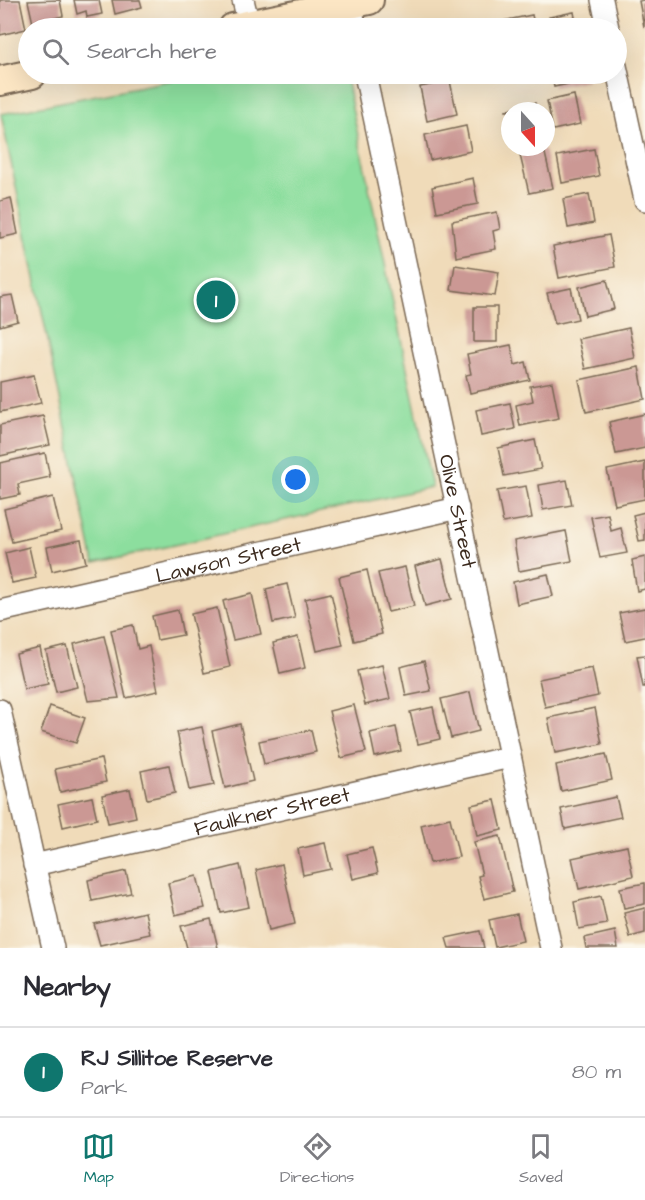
<!DOCTYPE html>
<html lang="en">
<head>
<meta charset="utf-8">
<style>
	:root { --surface:#fff; --page:#f7f7f7; --text:#2b2b33; --muted:#7c7c81; --line:#e1e1e2; --accent:#0f766e }
	body { margin:0; font-family:"Architects Daughter",sans-serif; background:var(--page); color:var(--text) }
	.compass { position:absolute; left:501px; top:102px; width:54px; height:54px; border-radius:50%; background:var(--surface); box-shadow:0 6px 24px #0002; rotate:159deg }
	.you { position:absolute; left:296px; top:480px; width:21px; height:21px; margin:-15px; border:4px solid #fff; border-radius:50%; background:#1a73e8; box-shadow:0 0 0 9px #1a73e833 }
	.badge { display:grid; place-items:center; width:39px; height:39px; border-radius:50%; background:var(--accent); color:#fff; font-size:20px; font-weight:700 }
	.pin { position:absolute; translate:-50% -50%; border:3px solid #fff; box-shadow:0 2px 6px #0006 }
	.list { margin:0; padding:0; list-style:none }
	h2 { display:flex; justify-content:space-between; align-items:center; height:78px; margin:0; padding:0 24px; font-size:26px }
	h2 small { font-size:20px; font-weight:400; color:var(--muted) }
	.list li { display:grid; grid-template-columns:39px 1fr auto; gap:18px; align-items:center; box-sizing:border-box; height:90px; padding:0 24px; border-top:2px solid var(--line) }
	.list b { display:block; font-size:22px; white-space:nowrap }
	.list p { margin:0; font-size:20px; white-space:nowrap; color:var(--muted) }
	.list em { font-size:20px; font-style:normal; color:var(--muted) }
	.icon { flex:none; width:33px; height:33px; fill:none; stroke:currentColor; stroke-width:2; stroke-linecap:round; stroke-linejoin:round }
	.map { position:relative; flex:none; width:645px; height:948px; overflow:hidden }
	.search { position:absolute; background:var(--surface); box-shadow:0 6px 24px #0002; left:18px; right:18px; top:18px; height:66px; display:flex; align-items:center; gap:15px; box-sizing:border-box; padding:0 21px; border-radius:33px; color:var(--muted); font-size:22px }
	.sheet { height:168px; background:var(--surface) }
	nav { display:flex; justify-content:space-around; align-items:center; box-sizing:border-box; height:84px; border-top:2px solid var(--line); background:var(--surface); font-size:16px; color:var(--muted) }
	nav a { display:grid; justify-items:center; gap:3px }
	nav .on { color:var(--accent) }
	.map>svg:first-child { display:block }
	.green { fill:#8cde9e; stroke:#64845e; stroke-width:1.5 }
	.building { fill:#cb9894 }
	.lines { fill:none; stroke-linecap:round; stroke-linejoin:round }
	.street-casing { stroke:#7a6854; stroke-width:24 }
	.secondary-casing { stroke:#7a6854; stroke-width:32 }
	.street { stroke:#fff; stroke-width:21 }
	.secondary { stroke:#fce6c4; stroke-width:28 }
	.labels { text-anchor:middle; dominant-baseline:central; stroke-width:4.5; stroke-linejoin:round; paint-order:stroke }
	.street-label { font-size:21px; fill:#3b2a1e; stroke:#fbf7ec }
</style>
</head>
<body>
<div class="map">
<svg width="645" height="948" viewBox="0 0 645 948">
	<rect width="100%" height="100%" fill="#fbf7ec"/>
	<filter id="ink" filterUnits="userSpaceOnUse"><feTurbulence type="fractalNoise" baseFrequency=".0167" numOctaves="2"/><feDisplacementMap in="SourceGraphic" scale="12" xChannelSelector="R" yChannelSelector="G"/><feConvolveMatrix kernelMatrix="1 2 1 2 8 2 1 2 1" color-interpolation-filters="sRGB"/></filter>
	<filter id="wash" filterUnits="userSpaceOnUse"><feTurbulence type="fractalNoise" baseFrequency=".008" numOctaves="4" result="noise"/><feDisplacementMap in="SourceGraphic" scale="24" xChannelSelector="R" yChannelSelector="G"/><feGaussianBlur stdDeviation="1.35" result="paint"/><feColorMatrix in="noise" values="0 0 0 0 0 0 0 0 0 0 0 0 0 0 0 0 0 1.4 0 .05"/><feComposite in="paint" operator="in"/></filter>
	<g filter="url(#wash)">
		<rect width="100%" height="100%" fill="#f0dbb9"/>
		<path class="green" d="M 203,74 L 345,74 L 432,487 L 94,563 L 1,114 Z"/>
		<g id="blocks">
			<g class="building">
				<path d="M 0,0 L 20,0 L 26,29 L 0,35 Z"/>
				<path d="M 60,0 L 63,16 L 47,20 L 49,26 L 34,28 L 28,1 Z"/>
				<path d="M 74,0 L 99,0 L 102,14 L 87,17 L 86,11 L 77,14 Z"/>
				<path d="M 112,0 L 140,0 L 142,7 L 115,14 Z"/>
				<path d="M 643,0 L 645,0 L 644,27 L 639,1 Z"/>
				<path d="M 574,12 L 577,28 L 552,28 L 549,17 Z"/>
				<path d="M 532,15 L 535,28 L 495,28 L 493,23 Z"/>
				<path d="M 551,74 L 586,74 L 587,80 L 554,87 Z"/>
				<path d="M 450,81 L 457,114 L 427,121 L 420,87 Z"/>
				<path d="M 574,95 L 580,124 L 553,130 L 547,101 Z"/>
				<path d="M 535,103 L 537,111 L 506,111 L 506,110 Z"/>
				<path d="M 466,126 L 471,151 L 430,160 L 425,135 Z"/>
				<path d="M 544,149 L 553,188 L 529,193 L 520,155 Z"/>
				<path d="M 594,149 L 599,176 L 562,183 L 557,156 Z"/>
				<path d="M 473,178 L 478,204 L 437,212 L 432,187 Z"/>
				<path d="M 589,194 L 594,223 L 568,228 L 563,199 Z"/>
				<path d="M 11,198 L 18,234 L 0,238 L 0,201 Z"/>
				<path d="M 497,212 L 500,229 L 493,231 L 496,249 L 456,257 L 452,221 Z"/>
				<path d="M 609,235 L 615,267 L 559,278 L 553,246 Z"/>
				<path d="M 455,265 L 499,272 L 495,296 L 451,290 Z"/>
				<path d="M 607,280 L 614,309 L 585,316 L 579,287 Z"/>
				<path d="M 571,288 L 578,319 L 555,324 L 547,293 Z"/>
				<path d="M 12,295 L 18,321 L 0,326 L 0,297 Z"/>
				<rect x="474" y="307" width="23" height="35"/>
				<path d="M 629,328 L 635,358 L 585,369 L 578,339 Z"/>
				<path d="M 511,345 L 515,365 L 526,362 L 530,380 L 470,393 L 466,375 L 471,374 L 467,354 Z"/>
				<path d="M 639,367 L 645,399 L 586,412 L 579,380 Z"/>
				<path d="M 34,375 L 41,403 L 0,412 L 0,382 Z"/>
				<path d="M 552,382 L 559,418 L 520,426 L 516,405 L 533,401 L 530,386 Z"/>
				<path d="M 510,403 L 515,429 L 481,436 L 476,410 Z"/>
				<path d="M 645,414 L 645,448 L 616,454 L 609,422 Z"/>
				<path d="M 43,416 L 50,445 L 0,456 L 0,425 Z"/>
				<path d="M 535,440 L 541,469 L 504,476 L 498,448 Z"/>
				<path d="M 45,453 L 50,477 L 18,484 L 20,495 L 0,499 L 0,463 Z"/>
				<path d="M 645,462 L 645,499 L 615,505 L 607,470 Z"/>
				<path d="M 567,480 L 572,505 L 543,510 L 539,485 Z"/>
				<path d="M 526,486 L 532,518 L 503,523 L 497,491 Z"/>
				<path d="M 53,497 L 61,531 L 12,542 L 4,509 Z"/>
				<path d="M 645,512 L 645,540 L 639,541 L 633,515 Z"/>
				<path d="M 608,514 L 611,531 L 621,528 L 627,553 L 600,558 L 591,517 Z"/>
				<path d="M 566,531 L 572,561 L 519,571 L 514,541 Z"/>
				<path d="M 81,540 L 86,563 L 52,571 L 47,547 Z"/>
				<path d="M 29,547 L 36,578 L 12,583 L 5,553 Z"/>
				<path d="M 645,557 L 645,589 L 637,591 L 632,560 Z"/>
				<path d="M 442,559 L 452,599 L 425,606 L 415,566 Z"/>
				<path d="M 405,567 L 414,606 L 388,612 L 378,573 Z"/>
				<path d="M 367,570 L 382,634 L 354,641 L 339,577 Z"/>
				<path d="M 548,574 L 553,596 L 517,604 L 513,582 Z"/>
				<path d="M 287,584 L 295,618 L 273,623 L 266,589 Z"/>
				<path d="M 331,593 L 343,645 L 317,651 L 305,599 Z"/>
				<path d="M 252,594 L 261,634 L 233,640 L 223,601 Z"/>
				<path d="M 217,608 L 230,667 L 204,673 L 191,614 Z"/>
				<path d="M 645,608 L 645,637 L 625,641 L 619,613 Z"/>
				<path d="M 178,610 L 183,635 L 157,640 L 152,616 Z"/>
				<path d="M 133,625 L 138,649 L 149,646 L 158,691 L 126,698 L 111,630 Z"/>
				<path d="M 104,636 L 119,698 L 88,701 L 74,644 Z"/>
				<path d="M 298,637 L 305,668 L 280,674 L 273,643 Z"/>
				<path d="M 67,646 L 77,687 L 56,692 L 46,651 Z"/>
				<path d="M 40,648 L 48,684 L 24,689 L 16,654 Z"/>
				<path d="M 645,655 L 645,687 L 643,687 L 637,656 Z"/>
				<path d="M 424,661 L 431,691 L 406,696 L 400,667 Z"/>
				<path d="M 382,665 L 390,699 L 365,705 L 357,671 Z"/>
				<path d="M 592,668 L 598,696 L 545,707 L 539,679 Z"/>
				<path d="M 470,692 L 479,731 L 451,738 L 441,699 Z"/>
				<path d="M 354,705 L 366,752 L 341,758 L 329,711 Z"/>
				<path d="M 50,706 L 85,718 L 76,743 L 41,732 Z"/>
				<path d="M 433,707 L 440,739 L 418,744 L 410,712 Z"/>
				<path d="M 595,708 L 602,744 L 555,753 L 548,718 Z"/>
				<path d="M 240,724 L 253,781 L 225,788 L 212,731 Z"/>
				<path d="M 202,727 L 214,785 L 189,790 L 177,732 Z"/>
				<path d="M 396,727 L 401,751 L 375,757 L 370,733 Z"/>
				<path d="M 311,730 L 316,752 L 264,764 L 259,741 Z"/>
				<path d="M 606,754 L 612,780 L 561,791 L 556,765 Z"/>
				<path d="M 101,759 L 106,782 L 60,792 L 55,769 Z"/>
				<path d="M 169,765 L 175,793 L 147,799 L 141,771 Z"/>
				<path d="M 130,789 L 136,817 L 108,823 L 102,795 Z"/>
				<path d="M 92,797 L 97,819 L 63,827 L 58,804 Z"/>
				<path d="M 616,797 L 621,817 L 565,829 L 561,809 Z"/>
				<path d="M 495,800 L 502,830 L 477,836 L 471,805 Z"/>
				<path d="M 450,818 L 459,857 L 430,863 L 421,825 Z"/>
				<path d="M 500,836 L 513,892 L 484,899 L 478,876 L 482,875 L 474,842 Z"/>
				<path d="M 325,843 L 331,869 L 303,875 L 298,849 Z"/>
				<path d="M 627,846 L 633,876 L 579,889 L 572,858 Z"/>
				<path d="M 372,848 L 378,873 L 353,879 L 347,854 Z"/>
				<path d="M 282,864 L 295,924 L 269,930 L 256,870 Z"/>
				<path d="M 240,865 L 249,907 L 221,913 L 212,872 Z"/>
				<path d="M 126,871 L 131,893 L 92,901 L 88,880 Z"/>
				<path d="M 197,876 L 205,908 L 175,915 L 168,883 Z"/>
				<path d="M 645,883 L 645,904 L 624,908 L 620,888 Z"/>
				<path d="M 601,896 L 607,924 L 579,929 L 574,902 Z"/>
				<path d="M 645,908 L 645,933 L 630,937 L 624,913 Z"/>
				<path d="M 145,912 L 150,934 L 100,945 L 94,924 Z"/>
				<path d="M 517,914 L 523,941 L 495,947 L 489,920 Z"/>
				<path d="M 211,919 L 218,948 L 187,948 L 181,926 Z"/>
				<path d="M 480,931 L 484,948 L 449,948 L 446,938 Z"/>
				<path d="M 615,931 L 618,948 L 586,948 L 584,938 Z"/>
			</g>
		</g>
	</g>
	<g filter="url(#ink)">
		<use href="#blocks" fill-opacity="0" stroke="#7a6854" stroke-width="1.5"/>
		<g class="lines">
			<defs>
				<g id="street">
					<path d="M 243,0 L 249,25"/>
					<path d="M 602,0 L 608,28"/>
					<path d="M 350,4 L 356,28"/>
					<path d="M 616,66 L 645,200"/>
					<path id="s1" d="M 365,74 L 551,948"/>
					<path id="s2" d="M 0,611 L 458,508"/>
					<path d="M 0,710 L 53,948"/>
					<path id="s3" d="M 34,865 L 510,757"/>
				</g>
				<g id="secondary">
					<path d="M 233,28 L 369,0"/>
					<path d="M 0,81 L 32,74"/>
				</g>
			</defs>
			<use href="#street" class="street-casing"/>
			<use href="#secondary" class="secondary-casing"/>
			<use href="#street" class="street"/>
			<use href="#secondary" class="secondary"/>
		</g>
	</g>
	<g class="labels">
		<g class="street-label">
			<text stroke="none"><textPath href="#s1" startOffset="447">Olive Street</textPath></text>
			<text stroke="none"><textPath href="#s2" startOffset="234">Lawson Street</textPath></text>
			<text stroke="none"><textPath href="#s3" startOffset="244">Faulkner Street</textPath></text>
		</g>
	</g>
</svg>
<svg class="compass" viewBox="-18 -18 36 36"><path d="M0-13l5 13h-10z" fill="#e53935"/><path d="M0 13l5-13h-10z" fill="#7c7c81"/></svg>
<div class="you"></div>
<div class="pin badge" style="left:216px;top:300px">1</div>
<div class="search"><svg class="icon" aria-label="search" viewBox="0 0 24 24"><circle cx="10" cy="10" r="6"/><path d="M15 15l6 6"/></svg>Search here</div>
</div>
<section class="sheet">
<h2>Nearby<small></small></h2>
<ul class="list">
<li><span class="badge">1</span><div><b>RJ Sillitoe Reserve</b><p>Park</p></div><em>80 m</em></li>
</ul>
</section>
<nav>
<a class="on"><svg class="icon" aria-label="map" viewBox="0 0 24 24"><path d="M3 6l6-2 6 2 6-2v14l-6 2-6-2-6 2zM9 4v14M15 6v14"/></svg>Map</a>
<a><svg class="icon" aria-label="directions" viewBox="0 0 24 24"><path d="M12 3l9 9-9 9-9-9zM9 14v-3h6M13 9l2 2-2 2"/></svg>Directions</a>
<a><svg class="icon" aria-label="saved" viewBox="0 0 24 24"><path d="M7 4h10v16l-5-4-5 4z"/></svg>Saved</a>
</nav>
</body>
</html>
